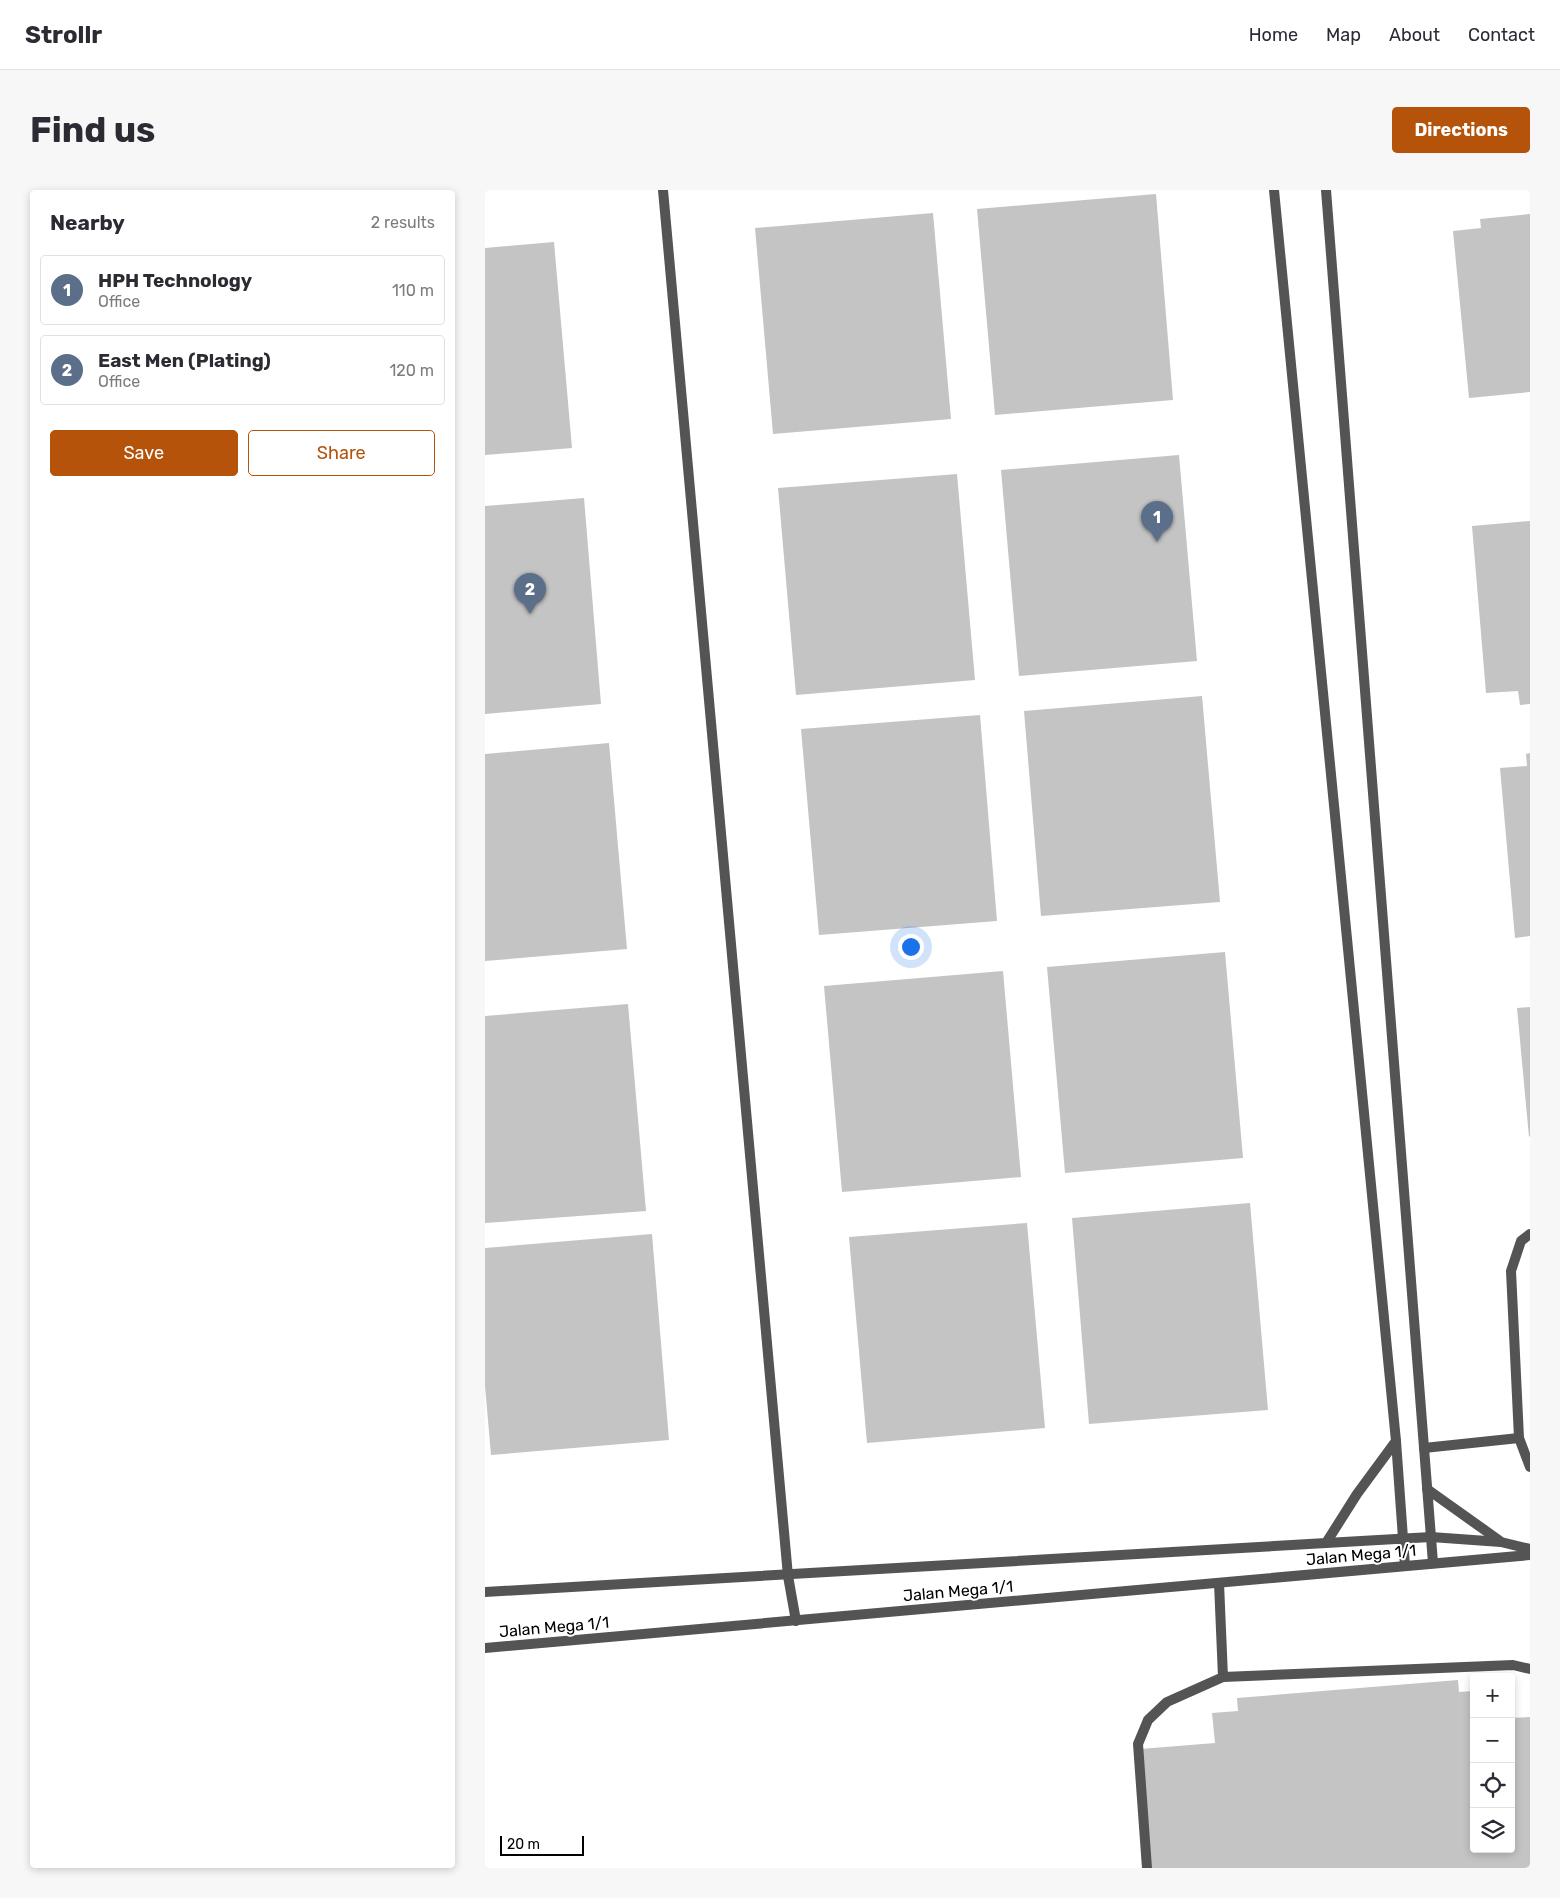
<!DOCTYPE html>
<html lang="en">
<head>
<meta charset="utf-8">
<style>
	:root { --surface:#fff; --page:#f7f7f7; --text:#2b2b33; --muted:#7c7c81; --line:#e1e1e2; --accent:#b45309 }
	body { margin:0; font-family:Rubik,sans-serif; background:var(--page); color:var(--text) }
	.controls { position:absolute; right:15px; bottom:15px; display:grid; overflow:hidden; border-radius:5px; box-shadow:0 2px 8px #0003 }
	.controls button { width:45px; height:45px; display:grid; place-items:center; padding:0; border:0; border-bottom:1px solid var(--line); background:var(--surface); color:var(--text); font:25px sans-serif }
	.scale { position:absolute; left:15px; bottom:12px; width:84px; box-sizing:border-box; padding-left:5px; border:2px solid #000; border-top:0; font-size:14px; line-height:18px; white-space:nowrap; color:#000; -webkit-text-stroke:4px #fff; paint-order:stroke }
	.you { position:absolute; left:425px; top:756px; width:18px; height:18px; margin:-12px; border:4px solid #fff; border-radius:50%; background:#1a73e8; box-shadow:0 0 0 8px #1a73e833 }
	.badge { display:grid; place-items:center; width:32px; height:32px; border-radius:50%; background:var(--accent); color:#fff; font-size:16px; font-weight:700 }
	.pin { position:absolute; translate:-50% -41px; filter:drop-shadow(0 1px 2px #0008) }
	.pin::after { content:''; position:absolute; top:26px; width:18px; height:15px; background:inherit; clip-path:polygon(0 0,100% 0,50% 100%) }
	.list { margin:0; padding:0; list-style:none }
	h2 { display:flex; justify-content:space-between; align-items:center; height:65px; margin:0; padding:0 20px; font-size:21px }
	h2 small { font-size:16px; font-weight:400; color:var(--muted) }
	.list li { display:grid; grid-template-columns:32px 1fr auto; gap:15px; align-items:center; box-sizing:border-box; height:70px; margin:0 10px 10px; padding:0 10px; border:1px solid var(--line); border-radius:5px }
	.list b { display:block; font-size:19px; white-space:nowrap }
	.list p { margin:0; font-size:16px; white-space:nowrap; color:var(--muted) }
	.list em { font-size:16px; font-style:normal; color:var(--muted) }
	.actions { display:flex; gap:10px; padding:15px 20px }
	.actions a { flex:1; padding:11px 0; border:1px solid var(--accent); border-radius:5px; text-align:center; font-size:18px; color:var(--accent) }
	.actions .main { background:var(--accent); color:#fff }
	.icon { flex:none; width:28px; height:28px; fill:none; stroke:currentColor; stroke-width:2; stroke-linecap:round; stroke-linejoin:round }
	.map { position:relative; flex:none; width:1045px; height:1678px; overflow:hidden; border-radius:5px }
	header { display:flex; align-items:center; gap:30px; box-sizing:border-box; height:70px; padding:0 25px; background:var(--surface); border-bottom:1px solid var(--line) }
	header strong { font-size:24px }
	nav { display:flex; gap:28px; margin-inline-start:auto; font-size:18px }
	.intro { display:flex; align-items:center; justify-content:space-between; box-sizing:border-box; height:120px; padding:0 30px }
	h1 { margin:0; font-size:35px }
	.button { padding:12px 22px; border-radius:5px; background:var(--accent); color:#fff; font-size:18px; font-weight:700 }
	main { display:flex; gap:30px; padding:0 30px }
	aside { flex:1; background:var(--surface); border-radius:5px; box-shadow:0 2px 8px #0003 }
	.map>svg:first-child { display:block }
	.building { fill:#c4c4c4 }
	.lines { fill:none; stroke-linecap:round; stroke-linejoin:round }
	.lane { stroke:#545454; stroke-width:10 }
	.street { stroke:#545454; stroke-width:10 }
	.labels { text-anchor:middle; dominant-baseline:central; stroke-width:4; stroke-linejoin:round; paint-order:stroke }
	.street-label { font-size:16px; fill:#000; stroke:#fff }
</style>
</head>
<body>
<header>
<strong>Strollr</strong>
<nav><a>Home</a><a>Map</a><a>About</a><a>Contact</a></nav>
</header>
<div class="intro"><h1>Find us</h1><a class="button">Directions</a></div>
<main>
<aside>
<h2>Nearby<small>2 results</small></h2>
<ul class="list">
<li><span class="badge" style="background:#5c6f8a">1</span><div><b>HPH Technology</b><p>Office</p></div><em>110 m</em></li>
<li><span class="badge" style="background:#5c6f8a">2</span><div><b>East Men (Plating)</b><p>Office</p></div><em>120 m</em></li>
</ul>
<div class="actions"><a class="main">Save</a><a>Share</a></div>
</aside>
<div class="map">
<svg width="1045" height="1678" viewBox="0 0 1045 1678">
	<rect width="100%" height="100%" fill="#fff"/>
	<g class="building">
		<path d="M 671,4 L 688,210 L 510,225 L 492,19 Z"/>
		<path d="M 448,23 L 466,229 L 288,244 L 270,38 Z"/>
		<path d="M 1045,24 L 1045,202 L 984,208 L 968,41 L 996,38 L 995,29 Z"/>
		<path d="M 69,52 L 87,258 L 0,265 L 0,58 Z"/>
		<path d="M 694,265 L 712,471 L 534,486 L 516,280 Z"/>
		<path d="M 472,284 L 490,490 L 311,505 L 293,298 Z"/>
		<path d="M 99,308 L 116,514 L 0,524 L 0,316 Z"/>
		<path d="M 1045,331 L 1045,514 L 1035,515 L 1033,501 L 1001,503 L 987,336 Z"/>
		<path d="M 717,506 L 735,712 L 556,726 L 539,521 Z"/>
		<path d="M 495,525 L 512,731 L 334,745 L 316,539 Z"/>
		<path d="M 124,553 L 142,759 L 0,771 L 0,564 Z"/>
		<path d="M 1045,563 L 1045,746 L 1030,748 L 1015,578 L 1042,576 L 1041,564 Z"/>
		<path d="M 740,762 L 758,968 L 580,983 L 562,777 Z"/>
		<path d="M 518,781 L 536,987 L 357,1002 L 339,796 Z"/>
		<path d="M 143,814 L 161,1021 L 0,1033 L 0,826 Z"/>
		<path d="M 1045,817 L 1045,946 L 1044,947 L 1032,818 Z"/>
		<path d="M 765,1013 L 783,1220 L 604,1234 L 587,1028 Z"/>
		<path d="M 542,1033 L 560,1238 L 382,1253 L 364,1047 Z"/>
		<path d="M 167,1044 L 184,1250 L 6,1265 L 0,1196 L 0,1058 Z"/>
		<path d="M 973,1490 L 974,1502 L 989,1501 L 989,1659 L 1026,1659 L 1026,1528 L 1045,1527 L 1045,1678 L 665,1678 L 655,1559 L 730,1553 L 727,1523 L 753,1521 L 752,1508 Z"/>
	</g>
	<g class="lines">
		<g class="lane">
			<path d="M 1045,1044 L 1036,1051 L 1026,1081 L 1034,1248 L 1045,1277"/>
			<path d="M 939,1258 L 1034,1248"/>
			<path d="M 738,1487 L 1028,1475 L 1045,1479"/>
			<path d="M 662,1678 L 653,1554 L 663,1530 L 682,1512 L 738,1487 L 734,1393"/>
		</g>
		<g class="street">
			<path d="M 178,0 L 303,1386 L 311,1431"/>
			<path d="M 841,0 L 948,1373"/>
			<path d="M 911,1251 L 920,1376"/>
			<path d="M 942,1299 L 1015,1351"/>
			<path d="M 841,1353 L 946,1347 L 1016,1352 L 1045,1359"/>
			<path d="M 0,1402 L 841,1353 L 872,1304 L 911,1251 L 789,0"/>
			<path d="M 0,1458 L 1045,1365"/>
		</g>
	</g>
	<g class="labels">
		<g class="street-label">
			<text transform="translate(876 1365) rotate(-5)">Jalan Mega 1/1</text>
			<text transform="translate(473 1401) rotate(-5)">Jalan Mega 1/1</text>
			<text transform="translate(69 1437) rotate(-5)">Jalan Mega 1/1</text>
		</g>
	</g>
</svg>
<div class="controls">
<button>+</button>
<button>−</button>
<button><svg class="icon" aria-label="locate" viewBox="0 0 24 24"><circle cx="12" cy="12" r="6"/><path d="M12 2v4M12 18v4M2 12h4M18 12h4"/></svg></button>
<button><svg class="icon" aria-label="layers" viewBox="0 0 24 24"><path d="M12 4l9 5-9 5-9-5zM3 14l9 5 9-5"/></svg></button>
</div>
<div class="scale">20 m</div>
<div class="you"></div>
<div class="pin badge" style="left:672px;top:352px;background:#5c6f8a">1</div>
<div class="pin badge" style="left:45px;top:424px;background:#5c6f8a">2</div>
</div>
</main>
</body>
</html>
